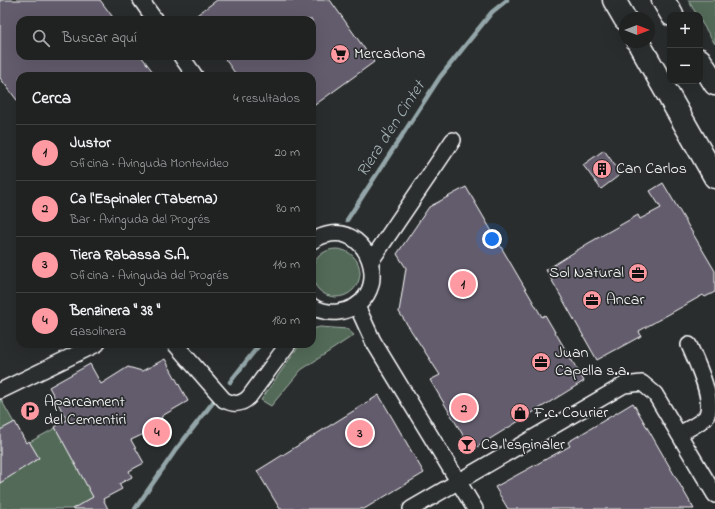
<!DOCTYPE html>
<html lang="es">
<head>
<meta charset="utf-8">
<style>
	:root { --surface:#202222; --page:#2d2f2f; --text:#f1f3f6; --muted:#a2a4a5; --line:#3d3f40; --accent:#ff9aa2 }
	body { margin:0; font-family:"Indie Flower",sans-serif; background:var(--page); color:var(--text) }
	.controls { position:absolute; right:12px; top:12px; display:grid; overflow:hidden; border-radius:8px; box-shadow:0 4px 16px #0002 }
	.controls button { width:36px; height:36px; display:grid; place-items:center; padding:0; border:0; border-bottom:1px solid var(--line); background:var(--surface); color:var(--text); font:20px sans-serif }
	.compass { position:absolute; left:619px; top:12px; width:36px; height:36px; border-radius:50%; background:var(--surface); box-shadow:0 4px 16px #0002; rotate:90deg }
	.you { position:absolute; left:492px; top:239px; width:14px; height:14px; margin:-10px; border:3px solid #fff; border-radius:50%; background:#1a73e8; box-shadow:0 0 0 6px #1a73e833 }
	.badge { display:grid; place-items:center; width:26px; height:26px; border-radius:50%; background:var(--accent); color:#111; font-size:13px; font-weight:700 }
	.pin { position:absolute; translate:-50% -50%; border:2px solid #fff; box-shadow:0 1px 4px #0006 }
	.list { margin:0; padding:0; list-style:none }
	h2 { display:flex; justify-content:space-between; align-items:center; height:52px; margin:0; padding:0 16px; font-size:17px }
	h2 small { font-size:13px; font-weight:400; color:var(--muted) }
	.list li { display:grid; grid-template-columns:26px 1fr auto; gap:12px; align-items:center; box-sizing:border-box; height:56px; padding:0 16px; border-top:1px solid var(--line) }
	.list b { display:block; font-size:15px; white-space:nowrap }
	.list p { margin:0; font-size:13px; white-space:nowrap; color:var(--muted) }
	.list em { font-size:13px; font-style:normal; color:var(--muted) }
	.icon { flex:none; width:22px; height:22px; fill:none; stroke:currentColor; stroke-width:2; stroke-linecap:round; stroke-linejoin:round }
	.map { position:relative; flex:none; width:715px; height:509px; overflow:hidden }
	.search { position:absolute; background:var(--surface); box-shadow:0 4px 16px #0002; left:16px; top:16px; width:300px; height:44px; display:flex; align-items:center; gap:10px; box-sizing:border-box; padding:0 14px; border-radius:12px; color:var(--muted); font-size:15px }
	.panel { position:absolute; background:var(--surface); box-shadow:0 4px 16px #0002; left:16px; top:72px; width:300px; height:276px; border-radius:12px }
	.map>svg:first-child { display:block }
	.green { fill:#526b59; stroke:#a8b5ac }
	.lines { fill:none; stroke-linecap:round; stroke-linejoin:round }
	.stream { stroke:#94a6a9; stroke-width:4.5 }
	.building { fill:#635c6d; stroke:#fff }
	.minor-casing { stroke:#fff; stroke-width:18 }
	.highway-casing { stroke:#fff; stroke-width:25 }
	.minor { stroke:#2a2d2e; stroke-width:15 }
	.highway { stroke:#2a2d2e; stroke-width:22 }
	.labels { text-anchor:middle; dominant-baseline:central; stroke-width:3.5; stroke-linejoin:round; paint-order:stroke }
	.poi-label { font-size:16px; fill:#fff; stroke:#2a2d2e; text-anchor:start }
	.water-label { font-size:17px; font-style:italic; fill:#a6b5b8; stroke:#2a2d2e }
</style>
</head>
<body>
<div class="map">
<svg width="715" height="509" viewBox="0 0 715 509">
	<rect width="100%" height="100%" fill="#2a2d2e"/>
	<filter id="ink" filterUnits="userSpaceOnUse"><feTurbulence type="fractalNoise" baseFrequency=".025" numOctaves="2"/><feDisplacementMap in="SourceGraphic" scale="8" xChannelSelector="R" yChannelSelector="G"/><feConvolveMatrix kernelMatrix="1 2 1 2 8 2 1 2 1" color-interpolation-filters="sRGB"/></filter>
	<g filter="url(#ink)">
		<g class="green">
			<path d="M 688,0 L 715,0 L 715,44 L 700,20 L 700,15 L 697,15 Z"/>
			<circle cx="336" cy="273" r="24"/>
			<path d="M 320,327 L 347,329 L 354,335 L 301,370 L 271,406 L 261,400 L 300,344 L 312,344 L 312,329 Z"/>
			<path d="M 0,398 L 26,444 L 61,425 L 107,509 L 0,509 Z"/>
		</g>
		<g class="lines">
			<g class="stream">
				<path d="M 347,220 L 440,77 L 492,12 L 507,0"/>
				<path d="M 230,382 L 260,344"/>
				<path d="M 135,509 L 175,451 L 214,401"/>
			</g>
		</g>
		<g class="building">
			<path d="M 0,0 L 100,0 L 115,20 L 20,20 L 20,56 L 141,56 L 156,76 L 20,76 L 20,104 L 0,78 Z"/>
			<path d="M 217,0 L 330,0 L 374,62 L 312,107 L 312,76 L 237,76 L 223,56 L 312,56 L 312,20 L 190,20 Z"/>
			<path d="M 604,150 L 621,174 L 601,189 L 583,165 Z"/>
			<path d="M 663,183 L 715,271 L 715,292 L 705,297 L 703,295 L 639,331 L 641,336 L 597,360 L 546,270 L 587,244 L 638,215 L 640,219 L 661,208 L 650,191 Z"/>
			<path d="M 466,187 L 542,317 L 545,315 L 584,381 L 472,450 L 430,380 L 440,375 L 399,312 L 406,268 L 397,254 L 429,207 Z"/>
			<path d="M 165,359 L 188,401 L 162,416 L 159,427 L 131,440 L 144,463 L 129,471 L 132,477 L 119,484 L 122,489 L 103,499 L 108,509 L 72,509 L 93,497 L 55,427 L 67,420 L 49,387 L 90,364 L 101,384 L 128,367 L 142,371 Z"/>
			<path d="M 379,395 L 424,473 L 364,509 L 280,509 L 257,471 Z"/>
			<path d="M 633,403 L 694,509 L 508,509 L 495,487 L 570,446 L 568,442 Z"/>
			<path d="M 15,422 L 26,443 L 29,441 L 39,458 L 0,483 L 0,430 Z"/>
		</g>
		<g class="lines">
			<defs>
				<g id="minor">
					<path d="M 141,0 L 155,20"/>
					<path d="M 181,56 L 195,76"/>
					<path d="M 312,241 C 316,239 321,236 326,235 C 373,222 395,304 338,312 C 331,313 318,311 312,306"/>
					<path d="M 371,261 L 453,140"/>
					<path d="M 357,306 L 373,341 L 475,509"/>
					<path d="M 175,344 L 224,400 C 234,405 241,405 249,397 L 288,344"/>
					<path d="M 0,391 L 97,344"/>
					<path d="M 679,434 C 688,429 699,424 706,417 C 715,400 697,363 689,345"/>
					<path d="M 411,509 L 624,385 L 642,383 L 655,394 L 715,495"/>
				</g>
				<g id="highway">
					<path d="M 614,0 L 625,19"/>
					<path d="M 663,0 L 672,15"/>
					<path d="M 638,42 L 715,177"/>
					<path d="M 700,60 L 715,84"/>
				</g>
			</defs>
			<use href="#minor" class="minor-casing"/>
			<use href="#highway" class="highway-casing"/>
			<use href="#minor" class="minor"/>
			<use href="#highway" class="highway"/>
		</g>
	</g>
	<defs>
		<symbol id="supermarket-disc" viewBox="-11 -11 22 22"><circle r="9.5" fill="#ff9aa2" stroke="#2a2d2e"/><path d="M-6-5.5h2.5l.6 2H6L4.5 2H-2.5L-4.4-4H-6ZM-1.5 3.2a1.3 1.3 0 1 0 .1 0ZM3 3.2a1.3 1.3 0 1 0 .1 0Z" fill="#111"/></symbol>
		<symbol id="building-disc" viewBox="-11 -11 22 22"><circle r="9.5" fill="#ff9aa2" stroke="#2a2d2e"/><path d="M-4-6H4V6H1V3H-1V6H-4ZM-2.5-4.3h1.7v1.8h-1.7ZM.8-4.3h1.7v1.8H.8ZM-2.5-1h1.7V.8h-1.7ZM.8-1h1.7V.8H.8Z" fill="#111"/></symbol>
		<symbol id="office-disc" viewBox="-11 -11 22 22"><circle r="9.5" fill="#ff9aa2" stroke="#2a2d2e"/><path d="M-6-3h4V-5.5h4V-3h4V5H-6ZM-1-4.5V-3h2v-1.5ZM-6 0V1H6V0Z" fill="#111"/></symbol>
		<symbol id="parking-disc" viewBox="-11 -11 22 22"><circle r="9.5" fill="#ff9aa2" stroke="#2a2d2e"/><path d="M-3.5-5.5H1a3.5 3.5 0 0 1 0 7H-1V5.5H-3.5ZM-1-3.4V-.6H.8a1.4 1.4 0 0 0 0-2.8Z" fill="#111"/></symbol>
		<symbol id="shop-disc" viewBox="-11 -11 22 22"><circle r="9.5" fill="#ff9aa2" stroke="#2a2d2e"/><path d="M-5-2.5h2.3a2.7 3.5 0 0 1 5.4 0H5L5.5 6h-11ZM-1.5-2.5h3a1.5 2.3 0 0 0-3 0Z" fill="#111"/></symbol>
		<symbol id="bar-disc" viewBox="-11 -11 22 22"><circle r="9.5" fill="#ff9aa2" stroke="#2a2d2e"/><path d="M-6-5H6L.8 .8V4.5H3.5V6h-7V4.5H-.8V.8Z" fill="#111"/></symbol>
	</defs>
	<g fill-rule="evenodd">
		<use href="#supermarket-disc" x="329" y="43" width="22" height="22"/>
		<use href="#building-disc" x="591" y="158" width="22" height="22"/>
		<use href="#office-disc" x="627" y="262" width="22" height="22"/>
		<use href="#office-disc" x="581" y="289" width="22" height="22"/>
		<use href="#office-disc" x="530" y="351" width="22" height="22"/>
		<use href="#parking-disc" x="19" y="400" width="22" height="22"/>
		<use href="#shop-disc" x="509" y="402" width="22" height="22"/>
		<use href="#bar-disc" x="456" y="434" width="22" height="22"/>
	</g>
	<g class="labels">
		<g class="poi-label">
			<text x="354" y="54">Mercadona</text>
			<text x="616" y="169">Can Carlos</text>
			<text x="624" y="273" text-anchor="end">Sol Natural</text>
			<text x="606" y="300">Ancar</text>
			<text x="555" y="353">Juan<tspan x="555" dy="18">Capella s.a.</tspan></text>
			<text x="44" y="402">Aparcament<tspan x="44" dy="18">del Cementiri</tspan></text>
			<text x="534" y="413">F.c. Courier</text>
			<text x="481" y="445">Ca l'espinaler</text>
		</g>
		<g class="water-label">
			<text transform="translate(391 129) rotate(-57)">Riera d'en Cintet</text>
		</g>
	</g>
</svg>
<div class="controls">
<button>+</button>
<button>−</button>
</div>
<svg class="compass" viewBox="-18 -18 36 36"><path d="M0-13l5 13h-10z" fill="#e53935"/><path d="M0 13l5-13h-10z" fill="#a2a4a5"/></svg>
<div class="you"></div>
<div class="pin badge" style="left:463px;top:284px">1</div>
<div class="pin badge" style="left:464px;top:408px">2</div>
<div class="pin badge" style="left:360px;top:433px">3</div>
<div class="pin badge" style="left:157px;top:432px">4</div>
<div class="search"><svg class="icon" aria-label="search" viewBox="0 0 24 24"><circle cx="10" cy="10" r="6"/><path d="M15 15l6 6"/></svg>Buscar aquí</div>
<section class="panel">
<h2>Cerca<small>4 resultados</small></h2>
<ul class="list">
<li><span class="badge">1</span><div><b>Justor</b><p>Oficina · Avinguda Montevideo</p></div><em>20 m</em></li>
<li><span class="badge">2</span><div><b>Ca l'Espinaler (Taberna)</b><p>Bar · Avinguda del Progrés</p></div><em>80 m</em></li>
<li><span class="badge">3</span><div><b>Tiera Rabassa S.A.</b><p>Oficina · Avinguda del Progrés</p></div><em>110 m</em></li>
<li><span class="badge">4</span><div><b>Benzinera &quot; 38 &quot;</b><p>Gasolinera</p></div><em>180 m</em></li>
</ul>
</section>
</div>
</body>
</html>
